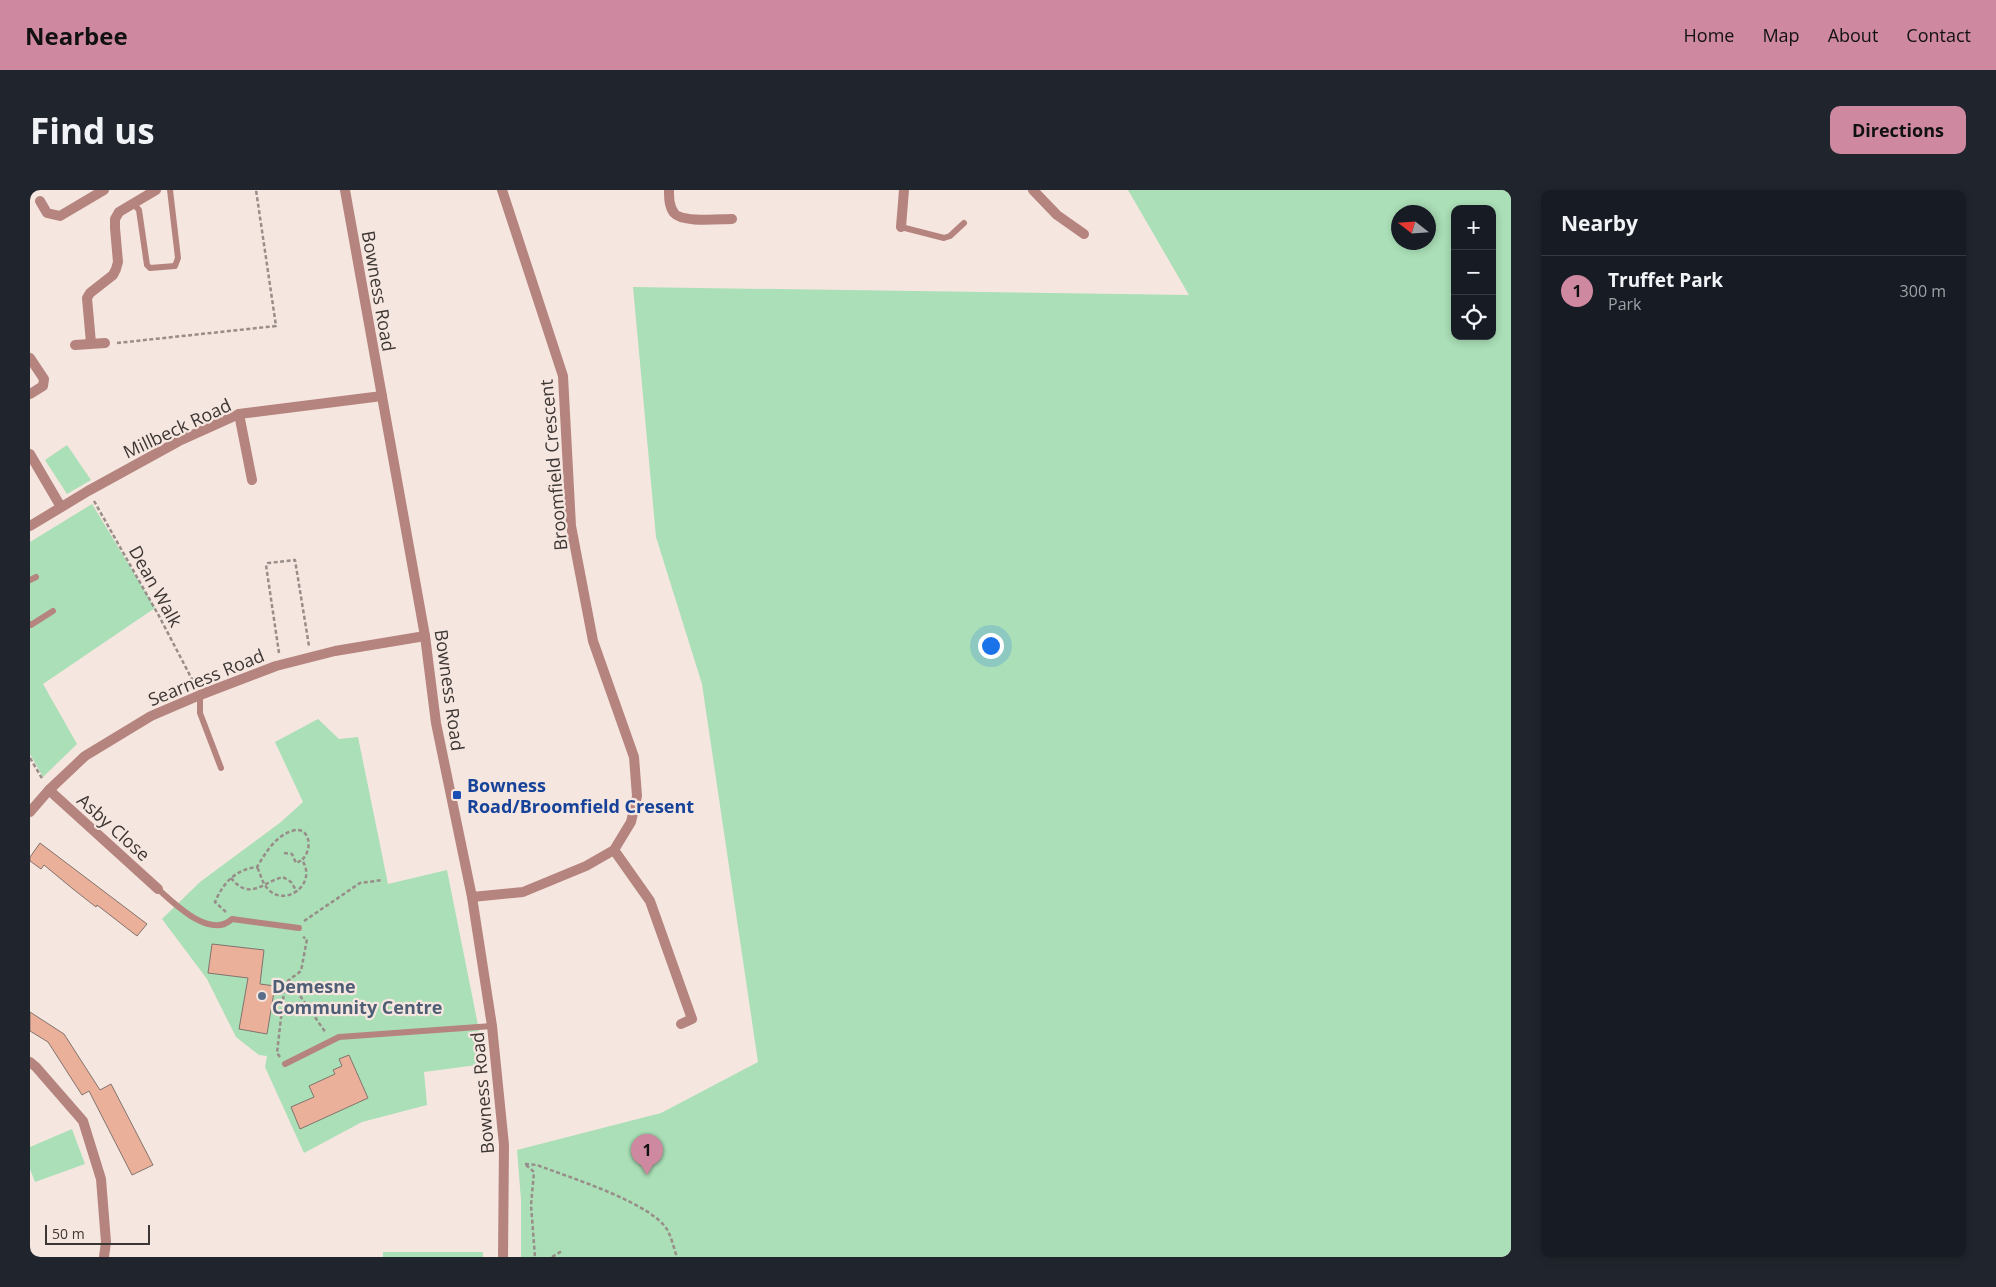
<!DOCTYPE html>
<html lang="en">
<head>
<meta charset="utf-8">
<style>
	:root { --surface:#171b24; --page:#20242c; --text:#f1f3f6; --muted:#9ea1a6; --line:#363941; --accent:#ce89a0 }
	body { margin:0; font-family:"Open Sans",sans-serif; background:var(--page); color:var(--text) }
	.controls { position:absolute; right:15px; top:15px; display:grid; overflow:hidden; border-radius:10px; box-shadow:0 2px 8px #0003 }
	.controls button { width:45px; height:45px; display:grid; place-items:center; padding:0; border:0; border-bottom:1px solid var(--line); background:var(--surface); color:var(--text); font:25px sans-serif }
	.compass { position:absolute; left:1361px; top:15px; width:45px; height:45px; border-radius:50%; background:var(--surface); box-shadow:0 2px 8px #0003; rotate:287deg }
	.scale { position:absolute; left:15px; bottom:12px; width:105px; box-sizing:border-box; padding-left:5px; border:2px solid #3c3634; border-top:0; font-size:14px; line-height:18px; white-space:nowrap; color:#3c3634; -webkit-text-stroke:4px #f6e6e0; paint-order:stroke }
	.you { position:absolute; left:960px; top:455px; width:18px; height:18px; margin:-12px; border:4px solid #fff; border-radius:50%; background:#1a73e8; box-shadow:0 0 0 8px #1a73e833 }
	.badge { display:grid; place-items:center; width:32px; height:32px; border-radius:50%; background:var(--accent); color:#111; font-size:16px; font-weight:700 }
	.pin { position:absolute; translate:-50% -41px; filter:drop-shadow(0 1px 2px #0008) }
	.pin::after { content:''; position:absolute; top:26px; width:18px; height:15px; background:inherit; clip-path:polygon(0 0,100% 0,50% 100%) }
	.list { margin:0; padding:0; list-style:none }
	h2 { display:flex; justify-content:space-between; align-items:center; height:65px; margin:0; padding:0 20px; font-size:21px }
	h2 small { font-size:16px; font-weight:400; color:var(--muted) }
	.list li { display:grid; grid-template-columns:32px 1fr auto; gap:15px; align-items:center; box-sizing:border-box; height:70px; padding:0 20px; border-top:1px solid var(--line) }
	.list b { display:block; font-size:19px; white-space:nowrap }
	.list p { margin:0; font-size:16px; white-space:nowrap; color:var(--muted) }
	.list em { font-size:16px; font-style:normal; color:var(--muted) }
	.icon { flex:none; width:28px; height:28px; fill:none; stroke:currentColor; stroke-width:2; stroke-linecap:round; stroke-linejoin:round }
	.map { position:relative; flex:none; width:1481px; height:1067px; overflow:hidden; border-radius:10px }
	header { display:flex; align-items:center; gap:30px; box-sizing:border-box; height:70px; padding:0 25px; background:var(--accent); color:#111 }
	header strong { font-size:24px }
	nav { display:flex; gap:28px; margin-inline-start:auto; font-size:18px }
	.intro { display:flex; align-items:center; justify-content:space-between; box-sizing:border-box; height:120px; padding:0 30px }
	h1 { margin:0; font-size:35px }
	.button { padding:12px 22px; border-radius:10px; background:var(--accent); color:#111; font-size:18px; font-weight:700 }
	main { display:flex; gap:30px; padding:0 30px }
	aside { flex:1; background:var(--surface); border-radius:10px; box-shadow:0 2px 8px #0003 }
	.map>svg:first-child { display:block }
	.green { fill:#aadfb7; fill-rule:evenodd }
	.building { fill:#ebb099; stroke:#81736e }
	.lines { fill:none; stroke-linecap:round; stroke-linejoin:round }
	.path { stroke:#988d89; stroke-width:2.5; stroke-dasharray:4 2.5; stroke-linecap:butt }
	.lane { stroke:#b5847e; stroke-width:6 }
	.street { stroke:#b5847e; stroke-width:10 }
	.transit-dot { fill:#1a4fb4; stroke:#f6e6e0; stroke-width:2 }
	.service-dot { fill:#5c6f8a; stroke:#f6e6e0; stroke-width:2 }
	.labels { text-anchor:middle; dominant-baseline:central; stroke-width:4.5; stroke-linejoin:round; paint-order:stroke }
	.street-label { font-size:18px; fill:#3c3634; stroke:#f6e6e0 }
	.transit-label { font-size:18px; font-weight:bold; fill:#164399; stroke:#f6e6e0; text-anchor:start }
	.service-label { font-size:18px; font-weight:bold; fill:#4e5e75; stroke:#f6e6e0; text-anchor:start }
</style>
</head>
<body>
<header>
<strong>Nearbee</strong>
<nav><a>Home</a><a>Map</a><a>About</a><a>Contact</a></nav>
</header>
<div class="intro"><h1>Find us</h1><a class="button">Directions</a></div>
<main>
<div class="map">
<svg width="1481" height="1067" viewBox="0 0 1481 1067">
	<rect width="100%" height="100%" fill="#f6e6e0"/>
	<g class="green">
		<path d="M 1098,0 L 1481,0 L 1481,1067 L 491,1067 L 491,1010 L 487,960 L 631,923 L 728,872 L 672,494 L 626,347 L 603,97 L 1159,105 ZM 1425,19 L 1462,19 L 1462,146 L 1425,146 ZM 1368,22 L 1398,22 L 1398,52 L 1368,52 Z"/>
		<path d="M 37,255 L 61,290 L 37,304 L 15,270 Z"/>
		<path d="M 62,314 L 125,418 L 13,494 L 47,554 L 13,587 L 0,564 L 0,352 Z"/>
		<path d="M 288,529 L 309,549 L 328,547 L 358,694 L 417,680 L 450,845 L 447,875 L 394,882 L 397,915 L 332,932 L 274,963 L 235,877 L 237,866 L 229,865 L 206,847 L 177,789 L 132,729 L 170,692 L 251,632 L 273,612 L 245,552 Z"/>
		<path d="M 42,939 L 55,974 L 5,992 L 0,979 L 0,957 Z"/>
		<rect x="353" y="1062" width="100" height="5"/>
	</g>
	<g class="building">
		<path d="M 10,653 L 117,734 L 107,746 L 67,715 L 66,717 L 43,699 L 14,675 L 11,679 L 0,671 L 0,667 Z"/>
		<path d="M 182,754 L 234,760 L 230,794 L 245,796 L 237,844 L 209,839 L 218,788 L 178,783 Z"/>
		<path d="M 0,822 L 34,844 L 70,900 L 81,894 L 123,975 L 102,985 L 59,901 L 52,905 L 18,852 L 0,841 Z"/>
		<path d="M 319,865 L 338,908 L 270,939 L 261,917 L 284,907 L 279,896 L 305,884 L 303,880 L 312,876 L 309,869 Z"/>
	</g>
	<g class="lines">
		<g class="path">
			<path d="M 87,153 L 246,136 L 226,0"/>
			<path d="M 64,311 L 129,426 L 165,495"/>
			<path d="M 249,463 L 236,375 L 238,373 L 265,370 L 279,456"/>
			<path d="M 0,568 L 13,590"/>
			<path d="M 254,663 L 262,664 L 266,673 L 272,670"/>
			<path d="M 201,688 C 220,711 231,693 253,687 L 261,692 L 267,702"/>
			<path d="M 196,722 L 185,712 C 193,693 206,679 227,677 C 235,664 245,646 262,641 C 279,635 284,658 272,670 C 288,694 255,718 238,699 C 232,693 231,685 227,677"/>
			<path d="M 274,731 L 330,693 L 353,690"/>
			<path d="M 259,790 L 296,843"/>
			<path d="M 250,867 L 247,863 L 255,793 L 271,781 L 277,749 L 273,747"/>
			<path d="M 495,974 L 507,975 C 538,987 623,1013 638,1041 C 642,1049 644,1059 647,1067"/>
			<path d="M 496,975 L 504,982 L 501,1015 L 505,1067"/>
			<path d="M 522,1067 L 532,1061"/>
		</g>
		<g class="lane">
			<path d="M 103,13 L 109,20 L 117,75 L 120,78 L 145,76 L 148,68 L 140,0"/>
			<path d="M 871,37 L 914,48 L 920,46 L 934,33"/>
			<path d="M 0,390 L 6,387"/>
			<path d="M 0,434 L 1,435 L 23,421"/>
			<path d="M 170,505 L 170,523 L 191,578"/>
			<path d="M 128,699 C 144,713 180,750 202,729 L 269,738"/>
			<path d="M 255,874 L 309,847 L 462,836"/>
		</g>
		<g class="street">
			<path d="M 315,0 L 395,446 L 406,533 L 442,707 L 462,836 L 474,955 L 473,1067"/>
			<path d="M 639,0 C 639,8 639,16 644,23 C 652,33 689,29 702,29"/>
			<path d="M 1003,0 L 1027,25 L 1054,44"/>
			<path d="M 10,11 L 17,23 L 30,26 L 74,0"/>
			<path d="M 871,37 L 874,0"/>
			<path d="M 61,153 L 57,108 L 60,103 L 83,85 L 86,79 L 88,72 L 85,38 L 85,29 L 89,22 L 126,0"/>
			<path d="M 45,155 L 75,153"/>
			<path d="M 0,168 L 14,189 L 13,196 L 0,204"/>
			<path d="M 209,224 L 222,290"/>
			<path d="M 0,264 L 31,317"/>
			<path d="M 0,336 L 58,301 L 149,251 L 209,224 L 352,206"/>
			<path d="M 19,600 L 128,699"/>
			<path d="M 0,622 L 19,600 L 55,566 L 121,526 L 170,505 L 246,476 L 305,461 L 395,446"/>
			<path d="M 584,660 L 620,711 L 662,829 L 651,834"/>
			<path d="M 442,707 L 493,702 L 556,676 L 584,660 L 601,632 L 607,606 L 604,567 L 563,451 L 541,336 L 533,186 L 472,0"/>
			<path d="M 0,872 L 6,877 L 53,931 L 71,989 L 76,1052 L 74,1067"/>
		</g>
	</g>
	<rect class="transit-dot" x="422" y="600" width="10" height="10" rx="2.5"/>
	<circle class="service-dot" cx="232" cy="806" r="5"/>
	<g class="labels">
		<g class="street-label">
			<text transform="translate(349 101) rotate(80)">Bowness Road</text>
			<text transform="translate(147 238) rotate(-25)">Millbeck Road</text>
			<text transform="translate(523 275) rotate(-95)">Broomfield Crescent</text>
			<text transform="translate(126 396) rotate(61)">Dean Walk</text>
			<text transform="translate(176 487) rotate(-22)">Searness Road</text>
			<text transform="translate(420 500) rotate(82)">Bowness Road</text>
			<text transform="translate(84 637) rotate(42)">Asby Close</text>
			<text transform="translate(452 903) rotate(-95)">Bowness Road</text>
		</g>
		<g class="transit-label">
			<text x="437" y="595">Bowness<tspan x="437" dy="21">Road/Broomfield Cresent</tspan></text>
		</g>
		<g class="service-label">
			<text x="242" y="796">Demesne<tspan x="242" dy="21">Community Centre</tspan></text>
		</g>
	</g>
</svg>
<div class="controls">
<button>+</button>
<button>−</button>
<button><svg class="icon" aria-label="locate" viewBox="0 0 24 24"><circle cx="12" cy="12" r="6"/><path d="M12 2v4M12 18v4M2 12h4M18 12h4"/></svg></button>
</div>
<svg class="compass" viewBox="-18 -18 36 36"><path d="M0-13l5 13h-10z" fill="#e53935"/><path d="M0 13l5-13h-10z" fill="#9ea1a6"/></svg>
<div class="scale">50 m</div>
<div class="you"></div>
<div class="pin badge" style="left:617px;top:985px">1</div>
</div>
<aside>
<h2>Nearby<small></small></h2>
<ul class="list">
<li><span class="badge">1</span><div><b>Truffet Park</b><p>Park</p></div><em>300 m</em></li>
</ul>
</aside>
</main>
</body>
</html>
